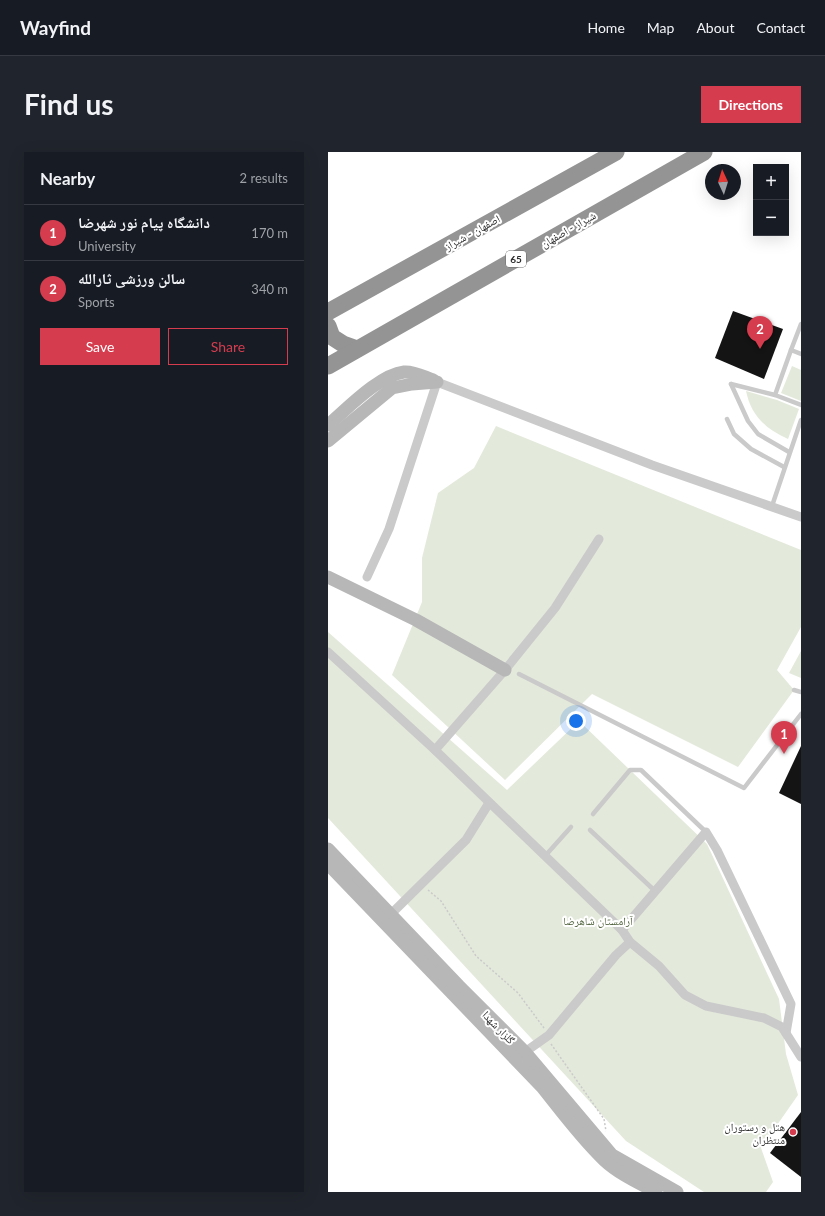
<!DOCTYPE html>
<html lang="en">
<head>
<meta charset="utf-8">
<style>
	:root { --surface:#171b24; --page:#20242c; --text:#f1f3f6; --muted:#9ea1a6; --line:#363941; --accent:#d53d4f }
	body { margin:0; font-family:Lato,"Noto Naskh Arabic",sans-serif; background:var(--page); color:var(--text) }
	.controls { position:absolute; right:12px; top:12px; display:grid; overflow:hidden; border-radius:0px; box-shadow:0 4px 16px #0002 }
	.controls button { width:36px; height:36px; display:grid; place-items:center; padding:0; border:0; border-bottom:1px solid var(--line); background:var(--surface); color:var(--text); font:20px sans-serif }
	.compass { position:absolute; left:377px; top:12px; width:36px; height:36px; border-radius:50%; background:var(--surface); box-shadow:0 4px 16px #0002; rotate:356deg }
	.you { position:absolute; left:248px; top:569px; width:14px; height:14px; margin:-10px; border:3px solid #fff; border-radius:50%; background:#1a73e8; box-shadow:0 0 0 6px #1a73e833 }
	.badge { display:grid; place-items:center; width:26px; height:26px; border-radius:50%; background:var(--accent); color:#fff; font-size:13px; font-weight:700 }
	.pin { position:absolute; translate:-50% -33px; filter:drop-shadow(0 1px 2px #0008) }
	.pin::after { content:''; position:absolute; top:21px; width:14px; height:12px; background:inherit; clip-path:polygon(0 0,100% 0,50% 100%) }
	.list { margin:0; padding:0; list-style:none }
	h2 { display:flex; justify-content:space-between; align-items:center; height:52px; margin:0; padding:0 16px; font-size:17px }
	h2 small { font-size:13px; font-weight:400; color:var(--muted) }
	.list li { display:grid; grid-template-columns:26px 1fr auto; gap:12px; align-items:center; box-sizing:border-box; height:56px; padding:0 16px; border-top:1px solid var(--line) }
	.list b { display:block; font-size:15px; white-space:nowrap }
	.list p { margin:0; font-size:13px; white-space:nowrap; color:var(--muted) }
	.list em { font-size:13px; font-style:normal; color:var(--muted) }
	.actions { display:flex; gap:8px; padding:12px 16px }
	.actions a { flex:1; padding:9px 0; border:1px solid var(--accent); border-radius:0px; text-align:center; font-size:14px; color:var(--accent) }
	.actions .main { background:var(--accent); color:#fff }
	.map { position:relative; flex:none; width:473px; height:1040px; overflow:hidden; border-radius:0px }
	header { display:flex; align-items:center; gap:24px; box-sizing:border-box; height:56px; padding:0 20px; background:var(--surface); border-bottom:1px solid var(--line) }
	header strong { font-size:19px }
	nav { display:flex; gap:22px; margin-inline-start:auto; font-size:14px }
	.intro { display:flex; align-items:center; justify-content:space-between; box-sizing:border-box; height:96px; padding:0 24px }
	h1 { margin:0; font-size:28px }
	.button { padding:10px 18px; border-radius:0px; background:var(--accent); color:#fff; font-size:14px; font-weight:700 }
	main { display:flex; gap:24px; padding:0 24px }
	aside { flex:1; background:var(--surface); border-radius:0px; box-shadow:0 4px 16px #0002 }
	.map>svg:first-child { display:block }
	.green { fill:#e3e9db }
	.building { fill:#141414 }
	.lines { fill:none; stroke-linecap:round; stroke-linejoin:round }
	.path { stroke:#cacaca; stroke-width:1.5; stroke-dasharray:2 2; stroke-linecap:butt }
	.lane { stroke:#cacaca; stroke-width:4.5 }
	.street { stroke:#cacaca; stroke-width:9 }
	.secondary { stroke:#b7b7b7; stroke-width:13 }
	.highway { stroke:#949494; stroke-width:17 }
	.poi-dot { fill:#d53d4f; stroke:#fff; stroke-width:1.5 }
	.labels { text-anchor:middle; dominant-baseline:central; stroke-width:4; stroke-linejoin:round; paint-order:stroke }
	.shield { fill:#fff; stroke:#6c6c6c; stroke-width:1 }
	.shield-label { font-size:10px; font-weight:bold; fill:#2d2d2d }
	.street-label { font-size:11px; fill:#2d2d2d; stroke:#fff }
	.park-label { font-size:11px; fill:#51643e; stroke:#fff }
	.poi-label { font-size:11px; fill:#2d2d2d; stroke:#fff; text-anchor:end }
</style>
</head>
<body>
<header>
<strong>Wayfind</strong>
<nav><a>Home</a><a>Map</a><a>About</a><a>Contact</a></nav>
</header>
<div class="intro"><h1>Find us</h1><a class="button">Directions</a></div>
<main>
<aside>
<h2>Nearby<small>2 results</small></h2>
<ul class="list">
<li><span class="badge">1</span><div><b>دانشگاه پیام نور شهرضا</b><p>University</p></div><em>170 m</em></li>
<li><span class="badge">2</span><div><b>سالن ورزشی ثارالله</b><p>Sports</p></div><em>340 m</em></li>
</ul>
<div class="actions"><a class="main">Save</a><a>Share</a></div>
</aside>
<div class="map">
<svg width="473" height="1040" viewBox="0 0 473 1040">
	<rect width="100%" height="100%" fill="#fff"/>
	<g class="green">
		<path d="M 464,214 L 473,218 L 473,249 L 453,241 Z"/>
		<path d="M 418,239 L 449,248 L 471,257 L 460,287 C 437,277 423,263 418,239 Z"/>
		<path d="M 168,274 L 473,398 L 473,475 L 449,518 L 466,538 L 410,615 L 264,542 L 177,628 L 64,523 L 94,450 L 94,406 L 110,341 L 146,316 Z"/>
		<path d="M 0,480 L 179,638 L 251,569 L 379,692 L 451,847 L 458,902 L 470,943 L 433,996 L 445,1030 L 438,1040 L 376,1040 L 298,989 L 0,666 Z"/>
		<path d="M 473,499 L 473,526 L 461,521 Z"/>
	</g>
	<g class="building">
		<path d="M 405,159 L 455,177 L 436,227 L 387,206 Z"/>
		<path d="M 473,594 L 473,652 L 451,641 Z"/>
		<path d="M 473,960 L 473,1025 L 442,1001 Z"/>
	</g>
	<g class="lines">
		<g class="path">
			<path d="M 100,738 L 113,749 L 148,804 L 190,841 L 216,876"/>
			<path d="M 223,892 L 276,967 L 278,979"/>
		</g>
		<g class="lane">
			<path d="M 463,198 L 473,172"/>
			<path d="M 473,202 L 463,198 L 447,243 L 473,253"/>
			<path d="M 403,232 L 420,269 L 430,282 L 461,300"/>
			<path d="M 403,232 L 447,243"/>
			<path d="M 399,267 L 406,282 L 423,297 L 456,315"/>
			<path d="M 444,354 L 473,268"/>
			<path d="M 191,522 L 416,636 L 473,562"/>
			<path d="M 466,538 L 473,540"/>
			<path d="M 265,662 L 302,618 L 313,618 L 378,680"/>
			<path d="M 262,678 L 327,739"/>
			<path d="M 217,704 L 243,675"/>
		</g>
		<g class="street">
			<path d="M 39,425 L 61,377 L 109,230 L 324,313 L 473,365"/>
			<path d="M 0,500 L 107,598 L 294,778 L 302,790 L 331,814 L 357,843 L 378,854 L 436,866 L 454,875 L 473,905"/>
			<path d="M 107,598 L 177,518 L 227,456 L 271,387"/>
			<path d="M 63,762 L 138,688 L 161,651"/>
			<path d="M 294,778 L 378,680 L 389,698 L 463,852 L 458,881"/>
			<path d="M 197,900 L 221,883 L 288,803 L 302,790"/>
		</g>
		<g class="secondary">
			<path d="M 0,273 C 19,257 51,223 76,220 C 86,219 96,225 105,228"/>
			<path d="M 0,289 L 64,236 L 84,232 L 109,230"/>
			<path d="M 0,425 L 88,468 L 177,518"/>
			<path d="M 0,697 L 131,834 L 197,900 L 284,1003 L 349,1040"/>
			<path d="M 0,712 L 214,935 C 234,960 253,986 276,1008 C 291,1022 311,1031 328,1040"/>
		</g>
		<g class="highway">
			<path d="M 0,160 L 288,0"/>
			<path d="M 0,174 L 4,185 L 15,192 L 29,197"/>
			<path d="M 0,214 L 376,0"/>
		</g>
	</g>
	<circle class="poi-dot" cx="465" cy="980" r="4"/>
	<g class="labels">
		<rect class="shield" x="178" y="99" width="20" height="16" rx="3"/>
		<g class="shield-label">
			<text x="188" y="107">65</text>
		</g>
		<g class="street-label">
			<text transform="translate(240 77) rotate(-30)">شیراز - اصفهان</text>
			<text transform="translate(144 80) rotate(-29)">اصفهان - شیراز</text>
			<text transform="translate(171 875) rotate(46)">گلزار شهدا</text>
		</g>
		<g class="park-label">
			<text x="270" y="768">آرامستان شاهرضا</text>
		</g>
		<g class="poi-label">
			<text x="457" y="974">هتل و رستوران<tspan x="457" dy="13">منتظران</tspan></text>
		</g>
	</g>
</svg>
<div class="controls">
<button>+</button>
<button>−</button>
</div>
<svg class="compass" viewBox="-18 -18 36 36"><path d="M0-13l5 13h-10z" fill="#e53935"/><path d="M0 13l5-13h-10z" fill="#9ea1a6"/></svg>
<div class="you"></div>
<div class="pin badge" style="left:456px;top:602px">1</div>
<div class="pin badge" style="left:432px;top:197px">2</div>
</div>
</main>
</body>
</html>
